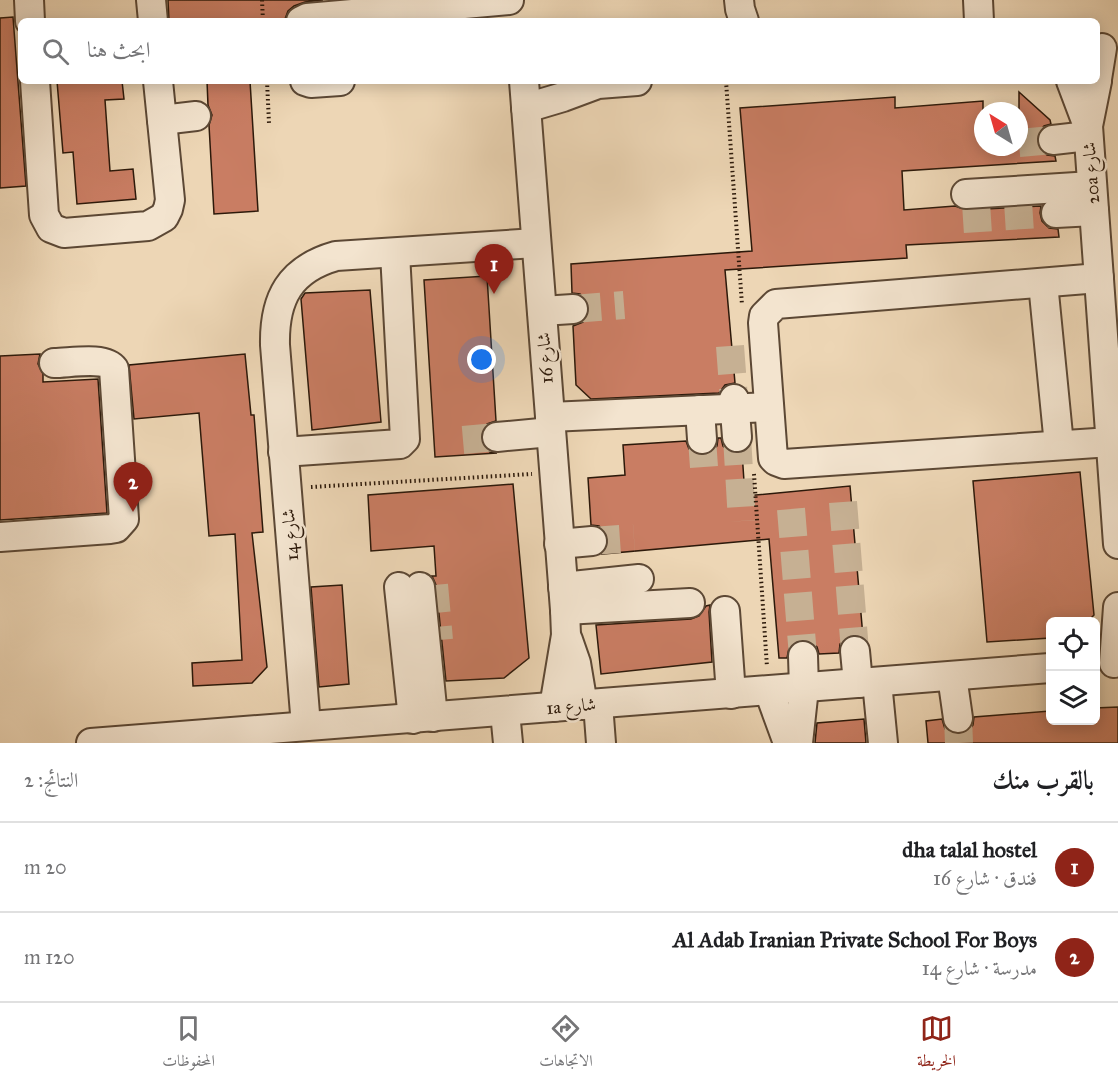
<!DOCTYPE html>
<html lang="ar">
<head>
<meta charset="utf-8">
<style>
	:root { --surface:#fff; --page:#f2f2f2; --text:#202124; --muted:#757577; --line:#e0e0e0; --accent:#8f2418 }
	body { margin:0; font-family:"IM FELL Great Primer",Amiri,serif; background:var(--page); color:var(--text); direction:rtl }
	.controls { position:absolute; right:18px; bottom:18px; display:grid; overflow:hidden; border-radius:9px; box-shadow:0 3px 15px #0003 }
	.controls button { width:54px; height:54px; display:grid; place-items:center; padding:0; border:0; border-bottom:2px solid var(--line); background:var(--surface); color:var(--text); font:30px sans-serif }
	.compass { position:absolute; left:974px; top:102px; width:54px; height:54px; border-radius:50%; background:var(--surface); box-shadow:0 3px 15px #0003; rotate:323deg }
	.you { position:absolute; left:482px; top:360px; width:21px; height:21px; margin:-15px; border:4px solid #fff; border-radius:50%; background:#1a73e8; box-shadow:0 0 0 9px #1a73e833 }
	.badge { display:grid; place-items:center; width:39px; height:39px; border-radius:50%; background:var(--accent); color:#fff; font-size:20px; font-weight:700 }
	.pin { position:absolute; translate:-50% -50px; filter:drop-shadow(0 2px 3px #0008) }
	.pin::after { content:''; position:absolute; top:32px; width:21px; height:18px; background:inherit; clip-path:polygon(0 0,100% 0,50% 100%) }
	.list { margin:0; padding:0; list-style:none }
	h2 { display:flex; justify-content:space-between; align-items:center; height:78px; margin:0; padding:0 24px; font-size:26px }
	h2 small { font-size:20px; font-weight:400; color:var(--muted) }
	.list li { display:grid; grid-template-columns:39px 1fr auto; gap:18px; align-items:center; box-sizing:border-box; height:90px; padding:0 24px; border-top:2px solid var(--line) }
	.list b { display:block; font-size:22px; white-space:nowrap }
	.list p { margin:0; font-size:20px; white-space:nowrap; color:var(--muted) }
	.list em { font-size:20px; font-style:normal; color:var(--muted) }
	.icon { flex:none; width:33px; height:33px; fill:none; stroke:currentColor; stroke-width:2; stroke-linecap:round; stroke-linejoin:round }
	.map { position:relative; flex:none; width:1118px; height:743px; overflow:hidden; direction:ltr }
	.search { position:absolute; background:var(--surface); box-shadow:0 3px 15px #0003; left:18px; right:18px; top:18px; height:66px; display:flex; align-items:center; gap:15px; box-sizing:border-box; padding:0 21px; border-radius:9px; color:var(--muted); font-size:22px }
	.sheet { height:258px; background:var(--surface) }
	nav { display:flex; justify-content:space-around; align-items:center; box-sizing:border-box; height:84px; border-top:2px solid var(--line); background:var(--surface); font-size:16px; color:var(--muted) }
	nav a { display:grid; justify-items:center; gap:3px }
	nav .on { color:var(--accent) }
	.map>svg:first-child { display:block }
	.building { fill:#c97d63; stroke:#2c190a; stroke-width:1.5 }
	.lines { fill:none; stroke-linecap:round; stroke-linejoin:round }
	.minor-tunnel { stroke:#c6b093; stroke-width:28; stroke-dasharray:28 14; stroke-linecap:butt }
	.minor-casing { stroke:#5c4835; stroke-width:32 }
	.path { stroke:#2c190a; stroke-width:4; stroke-dasharray:1.5 3; stroke-linecap:butt }
	.minor { stroke:#f3e4cf; stroke-width:28 }
	.labels { text-anchor:middle; dominant-baseline:central; stroke-width:5; stroke-linejoin:round; paint-order:stroke }
	.street-label { font-size:18px; fill:#2c190a; stroke:#f3e4cf }
</style>
</head>
<body>
<div class="map">
<svg width="1118" height="743" viewBox="0 0 1118 743">
	<rect width="100%" height="100%" fill="#edd6b5"/>
	<filter id="stains"><feTurbulence type="fractalNoise" baseFrequency=".00333" numOctaves="4"/><feColorMatrix values="0 0 0 0 .2 0 0 0 0 .09 0 0 0 0 .02 0 0 0 .5 -.17"/></filter>
	<radialGradient id="worn" r=".72"><stop offset=".6" stop-color="#630" stop-opacity="0"/><stop offset="1" stop-color="#630" stop-opacity=".3"/></radialGradient>
	<g class="building">
		<path d="M 168,0 L 323,0 L 305,2 L 294,6 L 288,11 L 285,19 L 262,21 L 169,21 Z"/>
		<path d="M 13,17 L 26,186 L 0,188 L 0,18 Z"/>
		<path d="M 57,81 L 122,81 L 124,99 L 105,100 L 110,171 L 133,169 L 136,199 L 77,204 L 73,152 L 63,153 Z"/>
		<path d="M 207,81 L 250,81 L 258,211 L 214,214 L 209,125 L 212,115 L 208,105 Z"/>
		<path d="M 1019,92 L 1050,120 L 1051,124 L 1044,126 L 1038,133 L 1037,142 L 1040,150 L 1047,155 L 1055,156 L 1056,161 L 902,171 L 904,210 L 955,206 L 967,210 L 1041,206 L 1040,213 L 1042,221 L 1049,228 L 1058,229 L 1059,237 L 906,245 L 907,258 L 725,270 L 735,383 L 725,385 L 719,393 L 591,399 L 576,385 L 573,326 L 583,322 L 588,316 L 589,309 L 586,299 L 580,294 L 572,293 L 571,264 L 752,251 L 740,108 L 895,97 L 895,108 L 983,101 L 983,147 L 1019,147 Z"/>
		<path d="M 487,276 L 496,421 L 487,424 L 482,431 L 481,438 L 484,447 L 490,452 L 497,453 L 435,457 L 424,280 Z"/>
		<path d="M 370,290 L 381,422 L 312,430 L 301,299 L 305,293 Z"/>
		<path d="M 40,354 L 38,364 L 43,374 L 43,382 L 98,379 L 107,513 L 0,520 L 0,356 Z"/>
		<path d="M 245,354 L 251,415 L 254,415 L 263,532 L 252,533 L 267,667 L 252,683 L 193,686 L 192,663 L 242,660 L 235,534 L 209,536 L 199,413 L 134,419 L 129,365 Z"/>
		<path d="M 718,438 L 721,438 L 723,446 L 729,452 L 742,452 L 745,496 L 850,486 L 863,637 L 854,635 L 846,637 L 840,644 L 839,653 L 819,654 L 817,647 L 811,642 L 802,640 L 795,642 L 789,648 L 787,658 L 779,658 L 769,539 L 602,554 L 607,547 L 608,539 L 606,532 L 599,526 L 591,525 L 588,478 L 625,475 L 623,445 L 686,441 L 689,449 L 694,453 L 703,455 L 712,452 L 717,446 Z"/>
		<path d="M 1080,472 L 1094,615 L 1088,621 L 1050,621 L 1050,638 L 987,642 L 973,481 Z"/>
		<path d="M 513,484 L 529,658 L 504,678 L 446,681 L 436,585 L 432,576 L 436,576 L 434,546 L 371,551 L 368,495 Z"/>
		<path d="M 342,585 L 349,684 L 319,687 L 311,587 Z"/>
		<path d="M 710,605 L 709,612 L 712,662 L 601,674 L 596,625 L 691,619 L 699,616 L 706,606 Z"/>
		<path d="M 1118,707 L 1118,743 L 928,743 L 926,721 L 942,719 L 945,729 L 952,733 L 960,734 L 969,731 L 973,725 L 974,717 L 1050,711 L 1050,720 L 1095,720 L 1095,708 Z"/>
		<path d="M 864,719 L 866,743 L 815,743 L 817,723 Z"/>
	</g>
	<g class="lines">
		<g class="minor-tunnel">
			<path d="M 1019,143 L 1053,140"/>
			<path d="M 963,219 L 1056,213"/>
			<path d="M 573,309 L 624,305"/>
			<path d="M 730,346 L 734,399"/>
			<path d="M 737,437 L 742,521"/>
			<path d="M 702,439 L 705,481"/>
			<path d="M 463,440 L 497,437"/>
			<path d="M 843,502 L 855,651"/>
			<path d="M 791,509 L 803,656"/>
			<path d="M 592,541 L 634,538"/>
			<path d="M 434,585 L 439,640"/>
			<path d="M 958,718 L 959,743"/>
		</g>
		<defs>
			<g id="minor">
				<path d="M 29,0 L 30,21"/>
				<path d="M 151,0 L 153,21"/>
				<path d="M 739,0 L 740,9 L 744,21"/>
				<path d="M 978,0 L 979,21"/>
				<path d="M 301,21 L 307,18 L 509,0"/>
				<path d="M 1097,79 L 1102,48"/>
				<path d="M 35,81 L 44,215 L 51,228 L 64,233 L 148,226 L 164,217 L 168,209 L 170,200 L 158,81"/>
				<path d="M 305,81 L 311,83 L 340,81"/>
				<path d="M 524,81 L 565,610 L 566,635 L 554,707"/>
				<path d="M 1071,81 L 1088,126"/>
				<path d="M 1097,81 L 1088,126 L 1118,544"/>
				<path d="M 526,108 L 563,97 L 598,84 L 637,81"/>
				<path d="M 162,120 L 196,116"/>
				<path d="M 1053,140 L 1088,136"/>
				<path d="M 966,194 L 1092,186"/>
				<path d="M 1056,213 L 1094,211"/>
				<path d="M 1099,278 L 776,304 L 764,316 L 763,323 L 773,458 L 776,461 L 784,464 L 1111,442"/>
				<path d="M 1043,283 L 1059,445"/>
				<path d="M 542,311 L 573,309"/>
				<path d="M 734,399 L 737,437"/>
				<path d="M 700,410 L 702,439"/>
				<path d="M 550,417 L 769,407"/>
				<path d="M 497,437 L 551,432"/>
				<path d="M 283,452 L 400,444 L 405,439 L 395,253"/>
				<path d="M 0,537 L 110,529 L 116,528 L 124,519 L 114,369 C 105,356 70,363 54,363"/>
				<path d="M 559,544 L 592,541"/>
				<path d="M 399,587 L 413,719"/>
				<path d="M 420,587 L 433,717"/>
				<path d="M 563,587 L 639,579"/>
				<path d="M 565,610 L 690,603"/>
				<path d="M 725,611 L 731,694"/>
				<path d="M 568,640 L 576,663 L 583,705"/>
				<path d="M 855,651 L 858,683"/>
				<path d="M 1114,663 L 1118,607"/>
				<path d="M 952,676 L 958,718"/>
				<path d="M 877,682 L 883,743"/>
				<path d="M 769,691 L 788,743"/>
				<path d="M 598,704 L 601,743"/>
				<path d="M 505,712 L 508,743"/>
				<path d="M 306,726 L 275,345 C 274,298 290,269 336,256 L 536,243"/>
				<path d="M 91,743 L 1050,668"/>
				<path d="M 798,743 L 804,688 L 803,656"/>
			</g>
		</defs>
		<use href="#minor" class="minor-casing"/>
		<g class="path">
			<path d="M 262,0 L 263,21"/>
			<path d="M 267,81 L 269,123"/>
			<path d="M 726,81 L 742,305"/>
			<path d="M 754,474 L 767,667"/>
			<path d="M 311,487 L 532,474"/>
		</g>
		<use href="#minor" class="minor"/>
	</g>
	<g class="labels">
		<g class="street-label">
			<text transform="translate(1091 173) rotate(-94)">20a شارع</text>
			<text transform="translate(545 358) rotate(-94)">شارع 16</text>
			<text transform="translate(290 535) rotate(-95)">شارع 14</text>
			<text transform="translate(571 706) rotate(-5)">1a شارع</text>
		</g>
	</g>
	<rect width="100%" height="100%" filter="url(#stains)"/>
	<rect width="100%" height="100%" fill="url(#worn)"/>
</svg>
<div class="controls">
<button><svg class="icon" aria-label="locate" viewBox="0 0 24 24"><circle cx="12" cy="12" r="6"/><path d="M12 2v4M12 18v4M2 12h4M18 12h4"/></svg></button>
<button><svg class="icon" aria-label="layers" viewBox="0 0 24 24"><path d="M12 4l9 5-9 5-9-5zM3 14l9 5 9-5"/></svg></button>
</div>
<svg class="compass" viewBox="-18 -18 36 36"><path d="M0-13l5 13h-10z" fill="#e53935"/><path d="M0 13l5-13h-10z" fill="#757577"/></svg>
<div class="you"></div>
<div class="pin badge" style="left:494px;top:294px">1</div>
<div class="pin badge" style="left:133px;top:512px">2</div>
<div class="search"><svg class="icon" aria-label="search" viewBox="0 0 24 24"><circle cx="10" cy="10" r="6"/><path d="M15 15l6 6"/></svg>ابحث هنا</div>
</div>
<section class="sheet">
<h2>بالقرب منك<small>النتائج: 2</small></h2>
<ul class="list">
<li><span class="badge">1</span><div><b>dha talal hostel</b><p>فندق · شارع 16</p></div><em>20 m</em></li>
<li><span class="badge">2</span><div><b>Al Adab Iranian Private School For Boys</b><p>مدرسة · شارع 14</p></div><em>120 m</em></li>
</ul>
</section>
<nav>
<a class="on"><svg class="icon" aria-label="map" viewBox="0 0 24 24"><path d="M3 6l6-2 6 2 6-2v14l-6 2-6-2-6 2zM9 4v14M15 6v14"/></svg>الخريطة</a>
<a><svg class="icon" aria-label="directions" viewBox="0 0 24 24"><path d="M12 3l9 9-9 9-9-9zM9 14v-3h6M13 9l2 2-2 2"/></svg>الاتجاهات</a>
<a><svg class="icon" aria-label="saved" viewBox="0 0 24 24"><path d="M7 4h10v16l-5-4-5 4z"/></svg>المحفوظات</a>
</nav>
</body>
</html>
